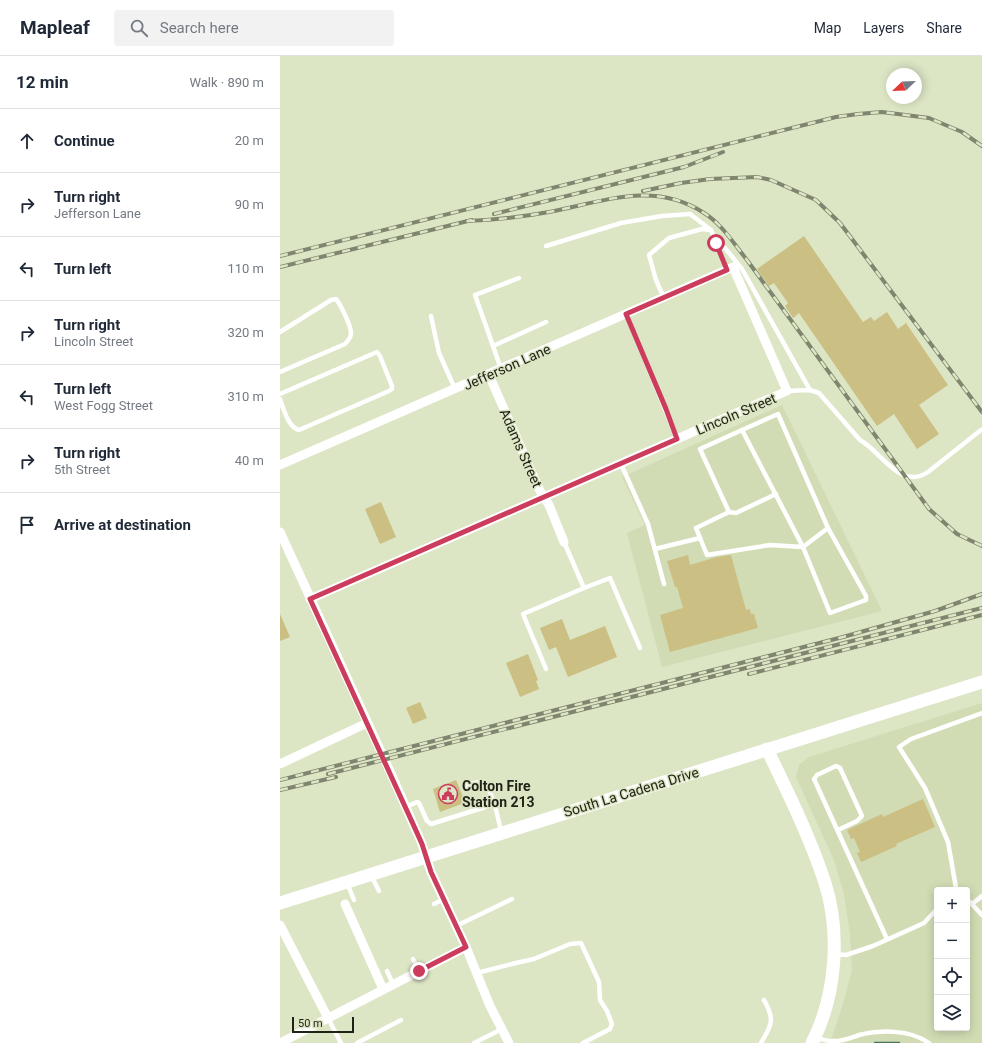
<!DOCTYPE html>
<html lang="en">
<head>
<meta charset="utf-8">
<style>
	:root { --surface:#fff; --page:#f2f2f3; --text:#1f2937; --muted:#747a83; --line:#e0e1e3 }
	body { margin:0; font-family:Roboto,sans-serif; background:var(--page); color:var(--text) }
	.controls { position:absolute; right:12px; bottom:12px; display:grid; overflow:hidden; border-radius:4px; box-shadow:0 2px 10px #0003 }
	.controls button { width:36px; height:36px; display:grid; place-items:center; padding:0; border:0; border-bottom:1px solid var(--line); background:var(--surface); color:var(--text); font:20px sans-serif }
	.compass { position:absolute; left:606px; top:12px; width:36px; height:36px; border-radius:50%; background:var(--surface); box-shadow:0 2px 10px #0003; rotate:247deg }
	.scale { position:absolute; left:12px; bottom:10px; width:62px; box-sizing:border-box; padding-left:4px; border:2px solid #1f2216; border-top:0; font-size:11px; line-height:14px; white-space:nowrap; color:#1f2216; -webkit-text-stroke:3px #dce5c4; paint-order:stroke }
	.stop { position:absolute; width:12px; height:12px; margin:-9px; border:3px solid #cc3c5c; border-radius:50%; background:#fff }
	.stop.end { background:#cc3c5c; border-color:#fff; box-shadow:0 1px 4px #0008 }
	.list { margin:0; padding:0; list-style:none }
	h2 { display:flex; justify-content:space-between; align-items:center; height:52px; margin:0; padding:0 16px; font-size:17px }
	h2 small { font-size:13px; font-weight:400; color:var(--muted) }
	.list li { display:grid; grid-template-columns:26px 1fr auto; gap:12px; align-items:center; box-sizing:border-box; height:64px; padding:0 16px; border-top:1px solid var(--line) }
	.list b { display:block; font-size:15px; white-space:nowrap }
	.list p { margin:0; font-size:13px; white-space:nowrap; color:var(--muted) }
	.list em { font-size:13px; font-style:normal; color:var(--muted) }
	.icon { flex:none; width:22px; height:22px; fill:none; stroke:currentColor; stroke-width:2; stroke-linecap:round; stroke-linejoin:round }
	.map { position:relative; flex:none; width:702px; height:987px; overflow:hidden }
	header { display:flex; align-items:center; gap:24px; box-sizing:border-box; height:56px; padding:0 20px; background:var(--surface); border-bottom:1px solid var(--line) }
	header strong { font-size:19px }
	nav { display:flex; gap:22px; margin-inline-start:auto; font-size:14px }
	.search { width:280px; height:36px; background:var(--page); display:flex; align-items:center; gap:10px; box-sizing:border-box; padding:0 14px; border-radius:4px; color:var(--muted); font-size:15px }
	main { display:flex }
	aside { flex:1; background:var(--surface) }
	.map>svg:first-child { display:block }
	.built { fill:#d1dcb4; fill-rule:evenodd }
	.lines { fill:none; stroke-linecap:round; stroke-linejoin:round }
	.stream { stroke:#47745c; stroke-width:2.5 }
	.building { fill:#cbbf83 }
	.lane { stroke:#fff; stroke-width:4.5 }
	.street { stroke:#fff; stroke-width:9 }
	.secondary { stroke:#fff; stroke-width:13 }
	.rail-casing { stroke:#7f856e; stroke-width:4 }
	.rail { stroke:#dce5c4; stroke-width:2.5; stroke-dasharray:8; stroke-linecap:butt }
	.route { stroke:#cc3c5c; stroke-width:5 }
	.labels { text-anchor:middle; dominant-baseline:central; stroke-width:3; stroke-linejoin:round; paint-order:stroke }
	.street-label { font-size:14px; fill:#1f2216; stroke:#dce5c4 }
	.poi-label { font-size:14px; font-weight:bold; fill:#1f2216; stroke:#dce5c4; text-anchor:start }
</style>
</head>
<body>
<header>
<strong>Mapleaf</strong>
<div class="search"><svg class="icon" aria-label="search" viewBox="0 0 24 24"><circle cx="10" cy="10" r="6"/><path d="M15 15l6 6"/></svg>Search here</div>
<nav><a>Map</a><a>Layers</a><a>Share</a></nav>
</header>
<main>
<aside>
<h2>12 min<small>Walk · 890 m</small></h2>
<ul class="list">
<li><svg class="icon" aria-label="ahead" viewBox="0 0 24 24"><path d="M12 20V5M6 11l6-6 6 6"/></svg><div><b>Continue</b></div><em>20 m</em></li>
<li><svg class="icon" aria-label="right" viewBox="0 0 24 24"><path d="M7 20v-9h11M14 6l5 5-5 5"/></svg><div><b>Turn right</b><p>Jefferson Lane</p></div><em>90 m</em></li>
<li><svg class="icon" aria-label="left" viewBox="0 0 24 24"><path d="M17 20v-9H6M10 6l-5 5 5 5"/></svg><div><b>Turn left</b></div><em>110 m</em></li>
<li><svg class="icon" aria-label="right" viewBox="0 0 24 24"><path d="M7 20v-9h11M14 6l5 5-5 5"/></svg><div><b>Turn right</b><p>Lincoln Street</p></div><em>320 m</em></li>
<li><svg class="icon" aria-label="left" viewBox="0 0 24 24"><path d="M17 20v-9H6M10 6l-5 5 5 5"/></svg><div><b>Turn left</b><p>West Fogg Street</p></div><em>310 m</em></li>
<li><svg class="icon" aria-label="right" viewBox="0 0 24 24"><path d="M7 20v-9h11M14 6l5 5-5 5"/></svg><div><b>Turn right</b><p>5th Street</p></div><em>40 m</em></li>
<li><svg class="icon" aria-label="arrive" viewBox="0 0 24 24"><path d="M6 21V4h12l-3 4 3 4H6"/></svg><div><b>Arrive at destination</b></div></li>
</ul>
</aside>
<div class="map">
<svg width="702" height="987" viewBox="0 0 702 987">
	<rect width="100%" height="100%" fill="#dce5c4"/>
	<g class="built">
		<path d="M 502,349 L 602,555 L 382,611 L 347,477 L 365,469 L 342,421 Z"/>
		<path d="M 702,647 L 702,987 L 550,987 L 563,948 L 572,914 L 570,877 L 564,838 L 554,804 L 516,721 L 519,709 L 529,701 ZM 657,834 L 687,834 L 687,972 L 657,972 Z"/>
	</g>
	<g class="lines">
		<path class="stream" d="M 595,987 L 619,987"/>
	</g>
	<g class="building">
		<path d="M 524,180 L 583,266 L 591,261 L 594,265 L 607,256 L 618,273 L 626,267 L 668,329 L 639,349 L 659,378 L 637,393 L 614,358 L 597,370 L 519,257 L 513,262 L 505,250 L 508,247 L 494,227 L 489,230 L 477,213 Z"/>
		<path d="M 101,446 L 116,481 L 100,488 L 85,453 Z"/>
		<path d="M 408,499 L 410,509 L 437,501 L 451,499 L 466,554 L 470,553 L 471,558 L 474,558 L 478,572 L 390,596 L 380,559 L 403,552 L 397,531 L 395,531 L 387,505 Z"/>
		<path d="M 0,558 L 10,581 L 0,585 Z"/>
		<path d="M 282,563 L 290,584 L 325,570 L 337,601 L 288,621 L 276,591 L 269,594 L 260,572 Z"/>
		<path d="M 248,598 L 258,624 L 256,625 L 259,633 L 240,641 L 226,607 Z"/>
		<path d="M 140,646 L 147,662 L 133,668 L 126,652 Z"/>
		<path d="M 176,724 L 184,743 L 182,744 L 184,747 L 160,756 L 153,733 Z"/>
		<path d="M 643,743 L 655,771 L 616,788 L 617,790 L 581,806 L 577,797 L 580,796 L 574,782 L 571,783 L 567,774 L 602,758 L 603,761 Z"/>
	</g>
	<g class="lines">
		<g class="lane">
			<path d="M 436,187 L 445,192 L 462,213 L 530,334"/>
			<path d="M 266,190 L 341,167 L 382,160 L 410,158 L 431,174"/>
			<path d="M 384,242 L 376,224 L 369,199 L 389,182 L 422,173 L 431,174 L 447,214"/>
			<path d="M 346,258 L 397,383"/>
			<path d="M 151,260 L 159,297 L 175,333"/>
			<path d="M 0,276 L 51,244 L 56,243 C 61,249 71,270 71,277 C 71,282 68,285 65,288 L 0,316"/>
			<path d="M 213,290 L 195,239 L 239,222"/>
			<path d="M 221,313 L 213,290 L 266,266"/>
			<path d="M 507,335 L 530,334 L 539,337 L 580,384 C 602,396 620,435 648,416 L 701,374"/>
			<path d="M 0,338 L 97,296 L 100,300 L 112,330 L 112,333 L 109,335 L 19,374 C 8,371 4,354 0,343"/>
			<path d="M 341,408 L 368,468 L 384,528"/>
			<path d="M 449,456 L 456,457 L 496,438"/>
			<path d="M 420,482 L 416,472 L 449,456 L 420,393 L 462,374"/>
			<path d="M 375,493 L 420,482 L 427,499 L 490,489 L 523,491 L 550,557 L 586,544 L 586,540 L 548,472 L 523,491 L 462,374 L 498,358 L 548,472"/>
			<path d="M 304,532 L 330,522 L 360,592"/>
			<path d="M 266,613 L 243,558 L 304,532 L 284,486"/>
			<path d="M 184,730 L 198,726 L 205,728 C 215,742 217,759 221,775"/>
			<path d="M 126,751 L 137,746 L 139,747 L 147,765 L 151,768 L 215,748"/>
			<path d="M 558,774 L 577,765 L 582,760 L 560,712 L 556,710 L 537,719 L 534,723 L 607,883"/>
			<path d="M 91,819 L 99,835"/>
			<path d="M 67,827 L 74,844"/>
			<path d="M 678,834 L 676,832 L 668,786 L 645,732 L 619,691 L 631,683 L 702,657"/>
			<path d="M 687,843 L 702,859"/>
			<path d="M 154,848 L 164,843"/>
			<path d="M 692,848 L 702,840"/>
			<path d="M 176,870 L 232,843"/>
			<path d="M 555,898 L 566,899 L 593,890 L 644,867 L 657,853"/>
			<path d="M 133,903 L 139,915"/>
			<path d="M 107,915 L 113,928"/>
			<path d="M 197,917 L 236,907 L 254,903 L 290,888 L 301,887 L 319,926 L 320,944 L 327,955 L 332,968 L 330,973 L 303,987"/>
			<path d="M 48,962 L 61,987"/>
			<path d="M 536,982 C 541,983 547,985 552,985 C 561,986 570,982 579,979 C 601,974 629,973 649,987"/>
			<path d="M 77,987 L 121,964"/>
			<path d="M 194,987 L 222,973"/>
			<path d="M 481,987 C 492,969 495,963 484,944"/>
		</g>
		<g class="street">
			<path d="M 209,319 L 260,435 L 269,449 L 284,486"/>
			<path d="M 0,409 L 453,211 L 507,335 L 30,543"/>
			<path d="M 0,476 L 113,722 L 142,788 L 151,816 L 186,891 L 210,950 L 229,987"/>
			<path d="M 0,708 L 87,667"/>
			<path d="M 65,848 L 103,933"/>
			<path d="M 0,869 L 48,962"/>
			<path d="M 0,987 L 186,891"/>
		</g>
		<g class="secondary">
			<path d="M 487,693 C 508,737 530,781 545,827 C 561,877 556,940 532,987"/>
			<path d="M 0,847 L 702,626"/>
		</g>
		<defs>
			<g id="rail">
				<path d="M 363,135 L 401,127 L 430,123 L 477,121 L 491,124 L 536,144 L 560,167 L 702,356"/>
				<path d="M 214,158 L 404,111 L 443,96"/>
				<path d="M 187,165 C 214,164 242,161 269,156 C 322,146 374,124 424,157 C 442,168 454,188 467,204 L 649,453 L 677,478 L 702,490"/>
				<path d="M 0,200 L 556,61 L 578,58 L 602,56 L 649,62 L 682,76 L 702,90"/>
				<path d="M 0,211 L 192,164"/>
				<path d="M 469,618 L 702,559"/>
				<path d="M 48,718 L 702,552"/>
				<path d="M 0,724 L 563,581 L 655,555 L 702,538"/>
				<path d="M 0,734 L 56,721"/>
			</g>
		</defs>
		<use href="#rail" class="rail-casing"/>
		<use href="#rail" class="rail"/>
	</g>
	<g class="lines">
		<path class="route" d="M 139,915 L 186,891 L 151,816 L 142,788 L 133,768 L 30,543 L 397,383 L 386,353 L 346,258 L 447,214 L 436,187"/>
	</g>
	<defs>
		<symbol id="civic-ring" viewBox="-11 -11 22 22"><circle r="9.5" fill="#dce5c4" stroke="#cc3c5c" stroke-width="1.5"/><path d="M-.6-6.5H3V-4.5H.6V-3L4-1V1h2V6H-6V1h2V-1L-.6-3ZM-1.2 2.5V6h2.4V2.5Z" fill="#cc3c5c"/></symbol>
	</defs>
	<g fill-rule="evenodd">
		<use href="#civic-ring" x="157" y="727" width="22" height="22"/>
	</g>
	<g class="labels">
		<g class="street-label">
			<text transform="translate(227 311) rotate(-24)">Jefferson Lane</text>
			<text transform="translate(456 358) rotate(-23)">Lincoln Street</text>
			<text transform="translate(241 392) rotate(66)">Adams Street</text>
			<text transform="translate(351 736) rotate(-17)">South La Cadena Drive</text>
		</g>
		<g class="poi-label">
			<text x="182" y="730">Colton Fire<tspan x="182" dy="16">Station 213</tspan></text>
		</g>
	</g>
</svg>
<div class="controls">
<button>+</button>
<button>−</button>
<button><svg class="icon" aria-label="locate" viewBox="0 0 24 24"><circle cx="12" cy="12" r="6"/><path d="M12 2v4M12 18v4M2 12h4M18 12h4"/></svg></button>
<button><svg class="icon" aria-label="layers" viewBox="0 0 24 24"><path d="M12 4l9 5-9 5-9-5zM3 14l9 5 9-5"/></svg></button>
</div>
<svg class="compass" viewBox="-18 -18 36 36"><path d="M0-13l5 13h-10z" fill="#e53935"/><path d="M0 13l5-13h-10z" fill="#747a83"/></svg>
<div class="scale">50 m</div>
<div class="stop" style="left:436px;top:187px"></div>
<div class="stop end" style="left:139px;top:915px"></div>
</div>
</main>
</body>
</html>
